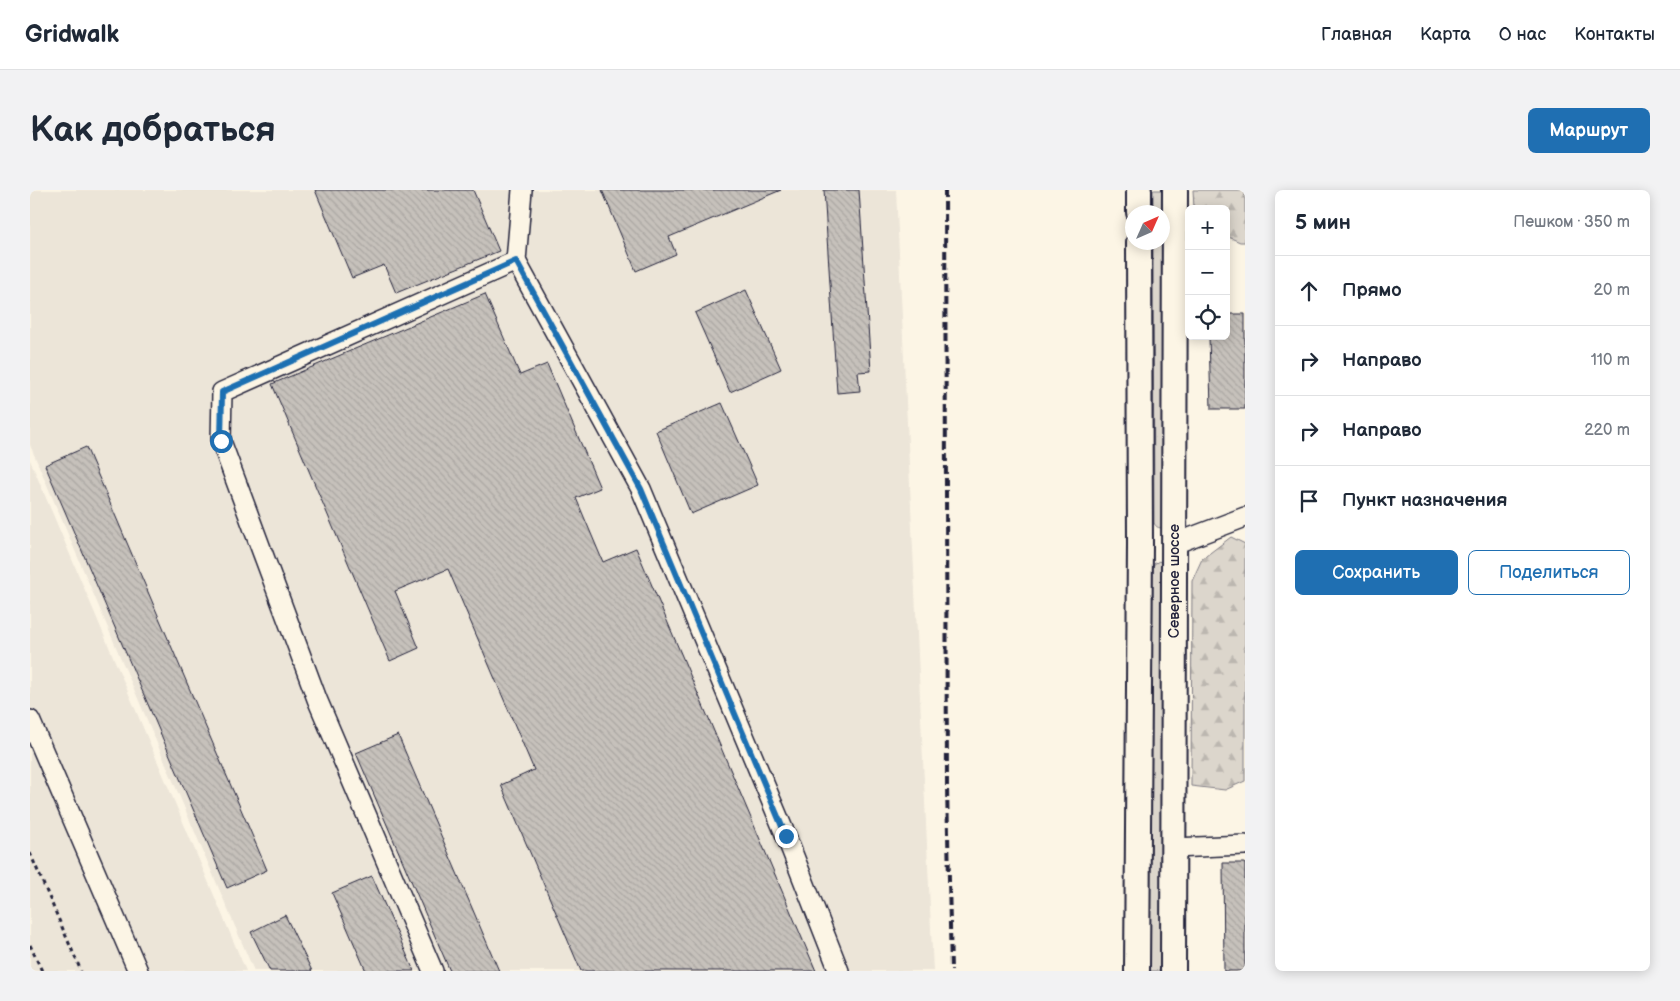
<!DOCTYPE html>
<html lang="ru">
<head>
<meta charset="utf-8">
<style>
	:root { --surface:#fff; --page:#f2f2f3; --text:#1f2937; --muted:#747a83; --line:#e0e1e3; --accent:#1f6fb2 }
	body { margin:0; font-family:"Balsamiq Sans",sans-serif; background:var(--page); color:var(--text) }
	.controls { position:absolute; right:15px; top:15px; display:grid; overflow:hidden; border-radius:8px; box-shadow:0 2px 12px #0003 }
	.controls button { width:45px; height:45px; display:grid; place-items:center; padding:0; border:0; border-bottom:1px solid var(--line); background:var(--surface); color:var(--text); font:25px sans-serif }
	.compass { position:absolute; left:1095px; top:15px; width:45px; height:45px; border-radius:50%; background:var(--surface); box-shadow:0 2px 12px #0003; rotate:45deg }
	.stop { position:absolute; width:15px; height:15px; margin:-11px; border:4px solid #1f6fb2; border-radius:50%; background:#fff }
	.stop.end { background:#1f6fb2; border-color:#fff; box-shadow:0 1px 5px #0008 }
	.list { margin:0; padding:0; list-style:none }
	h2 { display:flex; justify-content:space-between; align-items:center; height:65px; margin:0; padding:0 20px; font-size:21px }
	h2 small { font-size:16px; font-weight:400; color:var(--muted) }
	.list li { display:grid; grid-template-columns:32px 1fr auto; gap:15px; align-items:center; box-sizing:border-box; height:70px; padding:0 20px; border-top:1px solid var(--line) }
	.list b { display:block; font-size:19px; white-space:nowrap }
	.list em { font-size:16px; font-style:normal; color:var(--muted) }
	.actions { display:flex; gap:10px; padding:15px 20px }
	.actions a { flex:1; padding:11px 0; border:1px solid var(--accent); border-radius:8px; text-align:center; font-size:18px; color:var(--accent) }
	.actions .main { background:var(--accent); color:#fff }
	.icon { flex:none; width:28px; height:28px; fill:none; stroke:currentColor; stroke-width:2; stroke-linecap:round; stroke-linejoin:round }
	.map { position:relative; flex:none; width:1215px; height:781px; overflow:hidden; border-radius:8px }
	header { display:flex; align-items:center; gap:30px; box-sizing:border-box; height:70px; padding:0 25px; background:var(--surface); border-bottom:1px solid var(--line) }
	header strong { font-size:24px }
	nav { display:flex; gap:28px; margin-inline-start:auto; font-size:18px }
	.intro { display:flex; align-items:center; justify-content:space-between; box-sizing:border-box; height:120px; padding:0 30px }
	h1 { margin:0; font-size:35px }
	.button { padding:12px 22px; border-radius:8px; background:var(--accent); color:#fff; font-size:18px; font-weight:700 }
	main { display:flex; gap:30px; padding:0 30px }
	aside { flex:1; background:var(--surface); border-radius:8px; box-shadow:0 2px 12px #0003 }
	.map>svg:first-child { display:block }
	.built { fill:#ece5d8 }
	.grass { fill:#dcd6cc; stroke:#7f7c84 }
	.forest { fill:url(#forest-firs); stroke:#7f7c84 }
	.building { fill:url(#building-back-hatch); stroke:#22223b }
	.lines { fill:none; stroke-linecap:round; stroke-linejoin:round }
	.minor-casing { stroke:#22223b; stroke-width:22 }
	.major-casing { stroke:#22223b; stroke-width:28 }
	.path { stroke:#22223b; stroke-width:3; stroke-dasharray:4 4; stroke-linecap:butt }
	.minor { stroke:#fcf5e5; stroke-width:19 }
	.major { stroke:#fcf5e5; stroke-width:24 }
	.rail { stroke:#22223b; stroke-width:4; stroke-dasharray:8 4; stroke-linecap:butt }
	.route { stroke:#1f6fb2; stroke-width:6 }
	.labels { text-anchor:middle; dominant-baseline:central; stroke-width:4.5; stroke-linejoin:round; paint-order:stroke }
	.street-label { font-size:15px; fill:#22223b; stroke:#fcf5e5 }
</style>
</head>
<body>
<header>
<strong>Gridwalk</strong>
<nav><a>Главная</a><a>Карта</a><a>О нас</a><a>Контакты</a></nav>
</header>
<div class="intro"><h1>Как добраться</h1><a class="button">Маршрут</a></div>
<main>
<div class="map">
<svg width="1215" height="781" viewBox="0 0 1215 781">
	<defs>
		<pattern id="forest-firs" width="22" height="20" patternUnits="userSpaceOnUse" patternTransform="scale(1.25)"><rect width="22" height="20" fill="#dcd6cc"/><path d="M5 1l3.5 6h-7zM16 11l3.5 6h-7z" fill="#bcb7b0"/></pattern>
		<pattern id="building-back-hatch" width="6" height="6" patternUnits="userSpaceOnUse" patternTransform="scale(1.25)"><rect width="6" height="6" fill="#c6c1bb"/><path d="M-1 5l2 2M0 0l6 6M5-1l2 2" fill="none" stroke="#aaa6a2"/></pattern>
	</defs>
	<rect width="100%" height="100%" fill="#fcf5e5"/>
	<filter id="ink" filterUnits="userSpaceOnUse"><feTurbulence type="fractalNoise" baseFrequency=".02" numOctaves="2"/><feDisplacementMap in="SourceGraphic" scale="10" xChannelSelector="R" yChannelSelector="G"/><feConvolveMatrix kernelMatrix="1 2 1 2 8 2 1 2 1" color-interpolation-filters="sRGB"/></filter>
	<g filter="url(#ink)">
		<g class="built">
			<path d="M 0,0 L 866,0 L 903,781 L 224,781 L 0,255 Z"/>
			<path d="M 0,270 L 216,781 L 0,781 Z"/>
		</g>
		<g class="grass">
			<path d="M 1123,0 L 1134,0 L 1133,338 C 1128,338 1126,337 1124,333 L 1123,53 L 1132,52 L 1132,22 L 1123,22 Z"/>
			<path d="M 1129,371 L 1134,375 L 1132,781 L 1120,781 L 1123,377 L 1124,374 Z"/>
		</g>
		<g class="forest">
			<path d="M 1163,0 L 1215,0 L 1215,52 L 1210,52 L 1196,46 L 1196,19 L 1164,19 Z"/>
			<path d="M 1201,347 L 1215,354 L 1215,591 L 1195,600 L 1161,596 L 1162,391 L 1172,369 Z"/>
		</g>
		<g class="building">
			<path d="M 285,0 L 443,0 L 469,61 L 366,103 L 354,75 L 322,88 Z"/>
			<path d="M 572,0 L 751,0 L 639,47 L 646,64 L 606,81 Z"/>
			<path d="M 794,0 L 829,0 L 841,181 L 828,182 L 830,201 L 807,203 Z"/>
			<path d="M 716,100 L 751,179 L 700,202 L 665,123 Z"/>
			<path d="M 455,104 L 490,185 L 517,174 L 570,298 L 546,308 L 573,372 L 606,358 L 786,781 L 551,781 L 471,595 L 504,580 L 418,379 L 365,401 L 389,458 L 360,471 L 242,194 Z"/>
			<path d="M 1196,124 L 1215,124 L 1215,219 L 1181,219 L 1179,146 L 1196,146 Z"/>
			<path d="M 692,213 L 728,295 L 661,324 L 626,241 Z"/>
			<path d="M 56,257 L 237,680 L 197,698 L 15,275 Z"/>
			<path d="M 368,545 L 469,781 L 420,781 L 326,563 Z"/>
			<path d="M 1193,673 L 1215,673 L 1215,781 L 1194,781 Z"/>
			<path d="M 342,686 L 384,781 L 336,781 L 302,703 Z"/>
			<path d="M 255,725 L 282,781 L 240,781 L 221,742 Z"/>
		</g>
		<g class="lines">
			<defs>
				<g id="minor">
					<path d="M 486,71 L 611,299 L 756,646 L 809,781"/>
					<path d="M 1144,354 L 1215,327"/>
					<path d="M 0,530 L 108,781"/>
					<path d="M 1143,658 L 1215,655"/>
					<path d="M 403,781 L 287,509 L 191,251 L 192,202 L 486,71 L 492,0"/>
				</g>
				<g id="major">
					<path d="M 1109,0 L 1109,22"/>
					<path d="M 1107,781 L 1110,354 L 1109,52"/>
					<path id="s1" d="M 1143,781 L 1145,0"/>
				</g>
			</defs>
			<use href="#minor" class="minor-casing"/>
			<use href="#major" class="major-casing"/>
			<g class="path">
				<path d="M 0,663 L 51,781"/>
				<path d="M 0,755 L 12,781"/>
			</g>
			<use href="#minor" class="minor"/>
			<use href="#major" class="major"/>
			<path class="rail" d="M 915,0 L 917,598 L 921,781"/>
		</g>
	</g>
	<g class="lines" filter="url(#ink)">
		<path class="route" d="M 191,251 L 192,202 L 486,71 L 611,299 L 756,646"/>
	</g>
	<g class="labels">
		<g class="street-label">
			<text stroke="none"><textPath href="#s1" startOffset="390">Северное шоссе</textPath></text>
		</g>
	</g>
</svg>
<div class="controls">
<button>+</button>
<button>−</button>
<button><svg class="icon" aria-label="locate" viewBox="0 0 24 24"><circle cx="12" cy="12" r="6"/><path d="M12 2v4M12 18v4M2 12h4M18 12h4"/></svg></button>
</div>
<svg class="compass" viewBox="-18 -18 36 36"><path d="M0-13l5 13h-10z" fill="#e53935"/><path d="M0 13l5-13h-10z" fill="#747a83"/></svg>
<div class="stop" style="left:191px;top:251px"></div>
<div class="stop end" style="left:756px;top:646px"></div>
</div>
<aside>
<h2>5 мин<small>Пешком · 350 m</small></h2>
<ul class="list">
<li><svg class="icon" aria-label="ahead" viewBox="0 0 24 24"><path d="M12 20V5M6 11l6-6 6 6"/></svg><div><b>Прямо</b></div><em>20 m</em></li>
<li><svg class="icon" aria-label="right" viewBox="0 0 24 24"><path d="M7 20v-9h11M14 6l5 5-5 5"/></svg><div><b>Направо</b></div><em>110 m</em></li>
<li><svg class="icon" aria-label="right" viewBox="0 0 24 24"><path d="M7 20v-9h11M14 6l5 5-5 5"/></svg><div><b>Направо</b></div><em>220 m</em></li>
<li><svg class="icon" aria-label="arrive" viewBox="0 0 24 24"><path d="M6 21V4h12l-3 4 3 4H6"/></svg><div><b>Пункт назначения</b></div></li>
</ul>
<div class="actions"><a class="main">Сохранить</a><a>Поделиться</a></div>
</aside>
</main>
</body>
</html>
